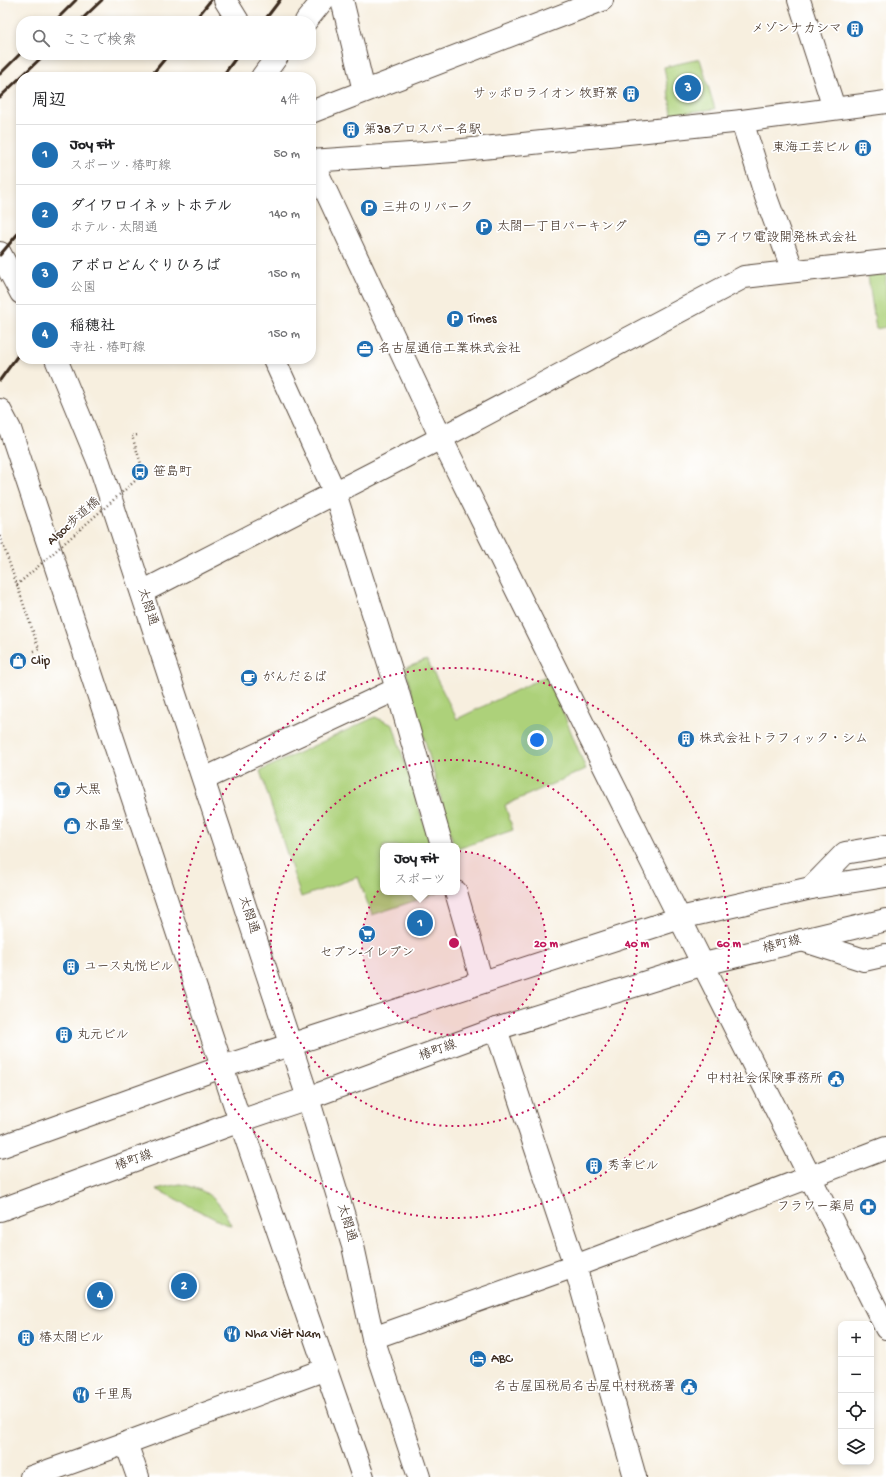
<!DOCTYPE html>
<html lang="ja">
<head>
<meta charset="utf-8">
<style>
	:root { --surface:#fff; --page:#f6f6f6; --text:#202124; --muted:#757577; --line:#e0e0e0; --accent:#1f6fb2 }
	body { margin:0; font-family:"Gochi Hand","Klee One",sans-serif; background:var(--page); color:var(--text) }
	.controls { position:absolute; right:12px; bottom:12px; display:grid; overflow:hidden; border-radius:8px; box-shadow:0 2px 6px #0003 }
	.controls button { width:36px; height:36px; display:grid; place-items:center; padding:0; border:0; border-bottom:1px solid var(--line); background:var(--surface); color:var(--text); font:20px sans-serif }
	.you { position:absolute; left:537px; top:740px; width:14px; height:14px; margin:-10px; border:3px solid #fff; border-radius:50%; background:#1a73e8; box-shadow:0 0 0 6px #1a73e833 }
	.badge { display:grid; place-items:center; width:26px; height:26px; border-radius:50%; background:var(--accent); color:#fff; font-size:13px; font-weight:700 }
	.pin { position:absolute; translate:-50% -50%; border:2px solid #fff; box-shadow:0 1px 4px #0006 }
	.popup { position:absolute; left:380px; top:843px; width:80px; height:52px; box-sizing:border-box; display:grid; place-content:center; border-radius:8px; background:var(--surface); filter:drop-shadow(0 1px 3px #0005); font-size:13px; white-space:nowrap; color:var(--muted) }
	.popup b { font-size:15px; color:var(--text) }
	.popup::after { content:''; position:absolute; left:50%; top:100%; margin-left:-8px; border:8px solid transparent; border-top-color:var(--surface) }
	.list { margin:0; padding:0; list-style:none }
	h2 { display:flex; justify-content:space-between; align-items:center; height:52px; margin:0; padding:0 16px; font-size:17px }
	h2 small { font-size:13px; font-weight:400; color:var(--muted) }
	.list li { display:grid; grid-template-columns:26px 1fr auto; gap:12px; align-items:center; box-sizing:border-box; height:60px; padding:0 16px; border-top:1px solid var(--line) }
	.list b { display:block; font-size:15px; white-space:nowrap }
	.list p { margin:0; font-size:13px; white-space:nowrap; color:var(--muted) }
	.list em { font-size:13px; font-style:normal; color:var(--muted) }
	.icon { flex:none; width:22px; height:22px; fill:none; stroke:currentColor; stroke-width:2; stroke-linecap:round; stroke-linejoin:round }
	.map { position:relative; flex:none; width:886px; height:1477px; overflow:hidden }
	.search { position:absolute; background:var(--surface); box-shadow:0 2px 6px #0003; left:16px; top:16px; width:300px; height:44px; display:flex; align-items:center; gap:10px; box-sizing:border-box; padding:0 14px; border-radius:16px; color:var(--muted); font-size:15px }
	.panel { position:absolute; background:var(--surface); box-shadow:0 2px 6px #0003; left:16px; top:72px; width:300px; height:292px; border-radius:16px }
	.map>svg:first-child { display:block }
	.green { fill:#add17a; stroke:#747e4c }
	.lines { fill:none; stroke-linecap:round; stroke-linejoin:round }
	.minor-casing { stroke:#57483b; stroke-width:24 }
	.tertiary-casing { stroke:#57483b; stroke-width:24 }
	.primary-casing { stroke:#57483b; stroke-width:24 }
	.path { stroke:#57483b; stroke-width:2.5; stroke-dasharray:1 3; stroke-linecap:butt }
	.minor { stroke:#fff; stroke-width:22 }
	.tertiary { stroke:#fff; stroke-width:22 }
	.primary { stroke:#fff; stroke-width:22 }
	.rail { stroke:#3b2a1e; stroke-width:3 }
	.path-bridge { stroke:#57483b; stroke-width:2.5; stroke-dasharray:1 3; stroke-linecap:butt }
	.ring { fill:none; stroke:#c2185b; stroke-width:2; stroke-dasharray:2 4 }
	.labels { text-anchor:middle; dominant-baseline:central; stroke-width:3.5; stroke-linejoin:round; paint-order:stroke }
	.poi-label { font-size:13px; fill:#3b2a1e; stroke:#fff; text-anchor:start }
	.street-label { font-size:13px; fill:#3b2a1e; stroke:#fff }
	.centre { fill:#c2185b; stroke:#fff; stroke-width:2 }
	.ring-label { font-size:12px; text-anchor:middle; font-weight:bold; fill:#c2185b; stroke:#fff; stroke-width:3.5; stroke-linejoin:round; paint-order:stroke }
</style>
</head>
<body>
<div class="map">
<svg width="886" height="1477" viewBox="0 0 886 1477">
	<rect width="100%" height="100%" fill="#fff"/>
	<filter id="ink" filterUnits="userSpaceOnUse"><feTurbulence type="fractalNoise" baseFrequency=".025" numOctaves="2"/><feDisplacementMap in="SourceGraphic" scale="8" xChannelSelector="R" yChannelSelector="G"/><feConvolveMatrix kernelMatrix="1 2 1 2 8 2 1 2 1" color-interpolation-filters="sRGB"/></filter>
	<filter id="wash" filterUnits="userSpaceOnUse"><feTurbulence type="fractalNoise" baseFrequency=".012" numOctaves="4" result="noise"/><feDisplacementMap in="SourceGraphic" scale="16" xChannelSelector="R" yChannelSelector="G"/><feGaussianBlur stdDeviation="0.9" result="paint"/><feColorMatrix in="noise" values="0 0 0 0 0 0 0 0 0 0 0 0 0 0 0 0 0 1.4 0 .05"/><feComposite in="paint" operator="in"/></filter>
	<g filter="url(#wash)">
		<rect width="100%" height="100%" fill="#f7efdf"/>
		<g class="green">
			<path d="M 700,59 L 715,109 L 672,114 L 664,67 Z"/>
			<path d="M 886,274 L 886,327 L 876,329 L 868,276 Z"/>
			<path d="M 427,660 L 457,719 L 548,675 L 586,769 L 505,805 L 513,830 L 457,849 L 457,846 L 454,846 L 405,668 Z"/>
			<path d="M 375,717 L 393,725 L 431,846 L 383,846 L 383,892 L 441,892 L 372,915 L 358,877 L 301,897 L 260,771 Z"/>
			<path d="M 180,1184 C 207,1189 220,1200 231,1225 L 225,1224 L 156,1189 Z"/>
		</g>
	</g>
	<g filter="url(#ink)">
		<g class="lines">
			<defs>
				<g id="minor">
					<path d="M 225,0 L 238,21"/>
					<path d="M 342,0 L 364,91"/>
					<path d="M 799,0 L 834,108"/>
					<path d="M 306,21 L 323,0"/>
					<path d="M 262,77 L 278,55"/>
					<path d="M 311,112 L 602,0"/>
					<path d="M 742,121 L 766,197 L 793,271"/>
					<path d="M 311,159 L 441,438 L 664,887 L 886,1328"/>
					<path d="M 311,161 L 453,151 L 523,144 L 742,121 L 886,102"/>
					<path d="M 274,359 L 335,493 L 397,689 L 442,846"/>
					<path d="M 142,592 L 441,438 L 744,277 L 886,261"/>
					<path d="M 204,779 L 397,689"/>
					<path d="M 811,888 L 845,853 L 886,846"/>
					<path d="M 456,892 L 482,982"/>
					<path d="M 802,940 L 864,960 L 886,955"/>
					<path d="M 496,1029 L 575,1266 L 635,1477"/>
					<path d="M 126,1443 L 138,1477"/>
				</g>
				<g id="tertiary">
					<path d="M 0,1147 L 222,1067 L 680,918 L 811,888 L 886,876"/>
					<path d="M 0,1210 L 240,1121 L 308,1098 L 496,1029 L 704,964 L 886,920"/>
					<path d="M 373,1338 L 575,1266 L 886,1148"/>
					<path d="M 31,1477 L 126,1443 L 326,1369"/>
				</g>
				<g id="primary">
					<path d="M 0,253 L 21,293"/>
					<path d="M 56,359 L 99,463 L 308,1098 L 353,1246 L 373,1338 L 419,1477"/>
					<path d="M 0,410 L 10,429 L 240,1121 L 363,1477"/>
				</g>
			</defs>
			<use href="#minor" class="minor-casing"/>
			<use href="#tertiary" class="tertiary-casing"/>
			<use href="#primary" class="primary-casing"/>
			<g class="path">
				<path d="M 687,79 L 689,100"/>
				<path d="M 137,435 L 132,436 L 144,473"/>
				<path d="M 0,536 L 39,649 L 32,652"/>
			</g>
			<use href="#minor" class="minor"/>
			<use href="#tertiary" class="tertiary"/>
			<use href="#primary" class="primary"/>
			<g class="rail">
				<path d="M 55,21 L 76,0"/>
				<path d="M 80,21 L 102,0"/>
				<path d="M 194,21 L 211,0"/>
				<path d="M 264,21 L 280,0"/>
				<path d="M 0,74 L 21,53"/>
				<path d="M 150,77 L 168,55"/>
				<path d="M 222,77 L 238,55"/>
				<path d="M 0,97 L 44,55"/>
				<path d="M 0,255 L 21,230"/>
				<path d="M 0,380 L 21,351"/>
			</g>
			<path class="path-bridge" d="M 17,585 L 144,473"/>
		</g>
	</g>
	<circle cx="454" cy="943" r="92" fill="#c2185b" fill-opacity=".12"/>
	<g class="ring">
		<circle cx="454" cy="943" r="92"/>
		<circle cx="454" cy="943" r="183"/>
		<circle cx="454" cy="943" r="275"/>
	</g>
	<defs>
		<symbol id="building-disc" viewBox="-11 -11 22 22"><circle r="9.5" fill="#1f6fb2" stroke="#fff"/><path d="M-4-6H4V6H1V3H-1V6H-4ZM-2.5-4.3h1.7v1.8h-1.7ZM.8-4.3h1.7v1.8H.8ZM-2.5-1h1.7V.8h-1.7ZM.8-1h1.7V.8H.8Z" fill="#fff"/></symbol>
		<symbol id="parking-disc" viewBox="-11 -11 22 22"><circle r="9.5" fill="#1f6fb2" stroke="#fff"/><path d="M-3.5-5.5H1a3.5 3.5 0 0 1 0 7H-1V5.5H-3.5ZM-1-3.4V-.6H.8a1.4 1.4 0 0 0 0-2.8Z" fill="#fff"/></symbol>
		<symbol id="office-disc" viewBox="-11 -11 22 22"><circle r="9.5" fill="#1f6fb2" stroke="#fff"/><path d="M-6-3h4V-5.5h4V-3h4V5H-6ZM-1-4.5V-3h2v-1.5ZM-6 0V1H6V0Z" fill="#fff"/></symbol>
		<symbol id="bus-disc" viewBox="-11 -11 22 22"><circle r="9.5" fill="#1f6fb2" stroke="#fff"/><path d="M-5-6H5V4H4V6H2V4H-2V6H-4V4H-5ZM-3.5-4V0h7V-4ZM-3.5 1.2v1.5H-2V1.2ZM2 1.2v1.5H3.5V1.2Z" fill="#fff"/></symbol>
		<symbol id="shop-disc" viewBox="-11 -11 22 22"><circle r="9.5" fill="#1f6fb2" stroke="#fff"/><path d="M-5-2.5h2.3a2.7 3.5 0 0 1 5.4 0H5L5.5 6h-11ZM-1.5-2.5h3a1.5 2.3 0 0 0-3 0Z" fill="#fff"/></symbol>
		<symbol id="cafe-disc" viewBox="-11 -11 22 22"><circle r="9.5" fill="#1f6fb2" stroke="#fff"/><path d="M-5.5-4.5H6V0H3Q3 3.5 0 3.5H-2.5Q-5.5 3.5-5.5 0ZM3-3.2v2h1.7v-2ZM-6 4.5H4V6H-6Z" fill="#fff"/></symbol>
		<symbol id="bar-disc" viewBox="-11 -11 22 22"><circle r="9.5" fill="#1f6fb2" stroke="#fff"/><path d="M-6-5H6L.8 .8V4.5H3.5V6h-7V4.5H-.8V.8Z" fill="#fff"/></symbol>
		<symbol id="supermarket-disc" viewBox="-11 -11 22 22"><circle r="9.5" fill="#1f6fb2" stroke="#fff"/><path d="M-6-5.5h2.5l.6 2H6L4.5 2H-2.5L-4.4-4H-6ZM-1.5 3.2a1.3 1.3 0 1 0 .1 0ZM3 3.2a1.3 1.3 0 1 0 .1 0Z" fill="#fff"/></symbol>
		<symbol id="civic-disc" viewBox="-11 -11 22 22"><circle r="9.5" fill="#1f6fb2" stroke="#fff"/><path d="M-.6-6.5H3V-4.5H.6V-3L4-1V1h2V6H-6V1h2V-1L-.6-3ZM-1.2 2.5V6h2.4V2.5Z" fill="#fff"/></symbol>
		<symbol id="pharmacy-disc" viewBox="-11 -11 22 22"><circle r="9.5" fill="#1f6fb2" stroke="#fff"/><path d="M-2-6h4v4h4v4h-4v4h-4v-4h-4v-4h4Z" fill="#fff"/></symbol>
		<symbol id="restaurant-disc" viewBox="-11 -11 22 22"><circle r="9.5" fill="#1f6fb2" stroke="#fff"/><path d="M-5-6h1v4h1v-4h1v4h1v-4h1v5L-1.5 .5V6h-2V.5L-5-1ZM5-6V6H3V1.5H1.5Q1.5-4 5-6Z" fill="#fff"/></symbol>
		<symbol id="hotel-disc" viewBox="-11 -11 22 22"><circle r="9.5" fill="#1f6fb2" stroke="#fff"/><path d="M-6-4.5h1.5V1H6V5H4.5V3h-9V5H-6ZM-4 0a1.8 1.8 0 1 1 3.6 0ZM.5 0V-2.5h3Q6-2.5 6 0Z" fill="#fff"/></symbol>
	</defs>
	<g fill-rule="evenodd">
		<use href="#building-disc" x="845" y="19" width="20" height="20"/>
		<use href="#building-disc" x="621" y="84" width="20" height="20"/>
		<use href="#building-disc" x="341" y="120" width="20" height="20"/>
		<use href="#building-disc" x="853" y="138" width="20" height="20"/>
		<use href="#parking-disc" x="359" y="198" width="20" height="20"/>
		<use href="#parking-disc" x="474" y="217" width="20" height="20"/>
		<use href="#office-disc" x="692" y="228" width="20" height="20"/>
		<use href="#parking-disc" x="445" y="309" width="20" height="20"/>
		<use href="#office-disc" x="355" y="339" width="20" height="20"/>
		<use href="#bus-disc" x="130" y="462" width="20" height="20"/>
		<use href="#shop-disc" x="8" y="651" width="20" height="20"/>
		<use href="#cafe-disc" x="239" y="668" width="20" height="20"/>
		<use href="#building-disc" x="676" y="729" width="20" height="20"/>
		<use href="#bar-disc" x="52" y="780" width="20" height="20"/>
		<use href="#shop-disc" x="62" y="816" width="20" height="20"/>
		<use href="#supermarket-disc" x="357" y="924" width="20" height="20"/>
		<use href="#building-disc" x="61" y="957" width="20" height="20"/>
		<use href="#building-disc" x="54" y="1025" width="20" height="20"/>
		<use href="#civic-disc" x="826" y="1069" width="20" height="20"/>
		<use href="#building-disc" x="584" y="1156" width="20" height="20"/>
		<use href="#pharmacy-disc" x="858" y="1197" width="20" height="20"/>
		<use href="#restaurant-disc" x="222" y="1324" width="20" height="20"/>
		<use href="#building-disc" x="16" y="1328" width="20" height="20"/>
		<use href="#hotel-disc" x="468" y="1349" width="20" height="20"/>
		<use href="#civic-disc" x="679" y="1377" width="20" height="20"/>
		<use href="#restaurant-disc" x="71" y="1385" width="20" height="20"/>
	</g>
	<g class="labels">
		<g class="poi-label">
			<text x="842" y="29" text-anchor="end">メゾンナカシマ</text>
			<text x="618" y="94" text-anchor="end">サッポロライオン 牧野寮</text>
			<text x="364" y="130">第38プロスパー名駅</text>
			<text x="850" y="148" text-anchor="end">東海工芸ビル</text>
			<text x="382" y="208">三井のリパーク</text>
			<text x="497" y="227">太閤一丁目パーキング</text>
			<text x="715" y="238">アイワ電設開発株式会社</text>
			<text x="468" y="319">Times</text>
			<text x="378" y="349">名古屋通信工業株式会社</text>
			<text x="153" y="472">笹島町</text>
			<text x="31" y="661">Clip</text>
			<text x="262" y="678">がんだるば</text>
			<text x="699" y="739">株式会社トラフィック・シム</text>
			<text x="75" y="790">大黒</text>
			<text x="85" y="826">水晶堂</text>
			<text x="367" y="953" text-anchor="middle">セブン-イレブン</text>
			<text x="84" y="967">ユース丸悦ビル</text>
			<text x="77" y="1035">丸元ビル</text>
			<text x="823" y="1079" text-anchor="end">中村社会保険事務所</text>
			<text x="607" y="1166">秀幸ビル</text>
			<text x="855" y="1207" text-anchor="end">フラワー薬局</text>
			<text x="245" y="1334">Nha Viêt Nam</text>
			<text x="39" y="1338">椿太閤ビル</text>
			<text x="491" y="1359">ABC</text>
			<text x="676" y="1387" text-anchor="end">名古屋国税局名古屋中村税務署</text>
			<text x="94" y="1395">千里馬</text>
		</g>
		<g class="street-label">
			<text transform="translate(74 522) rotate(-41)">Alsoc歩道橋</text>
			<text transform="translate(147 607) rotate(72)">太閤通</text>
			<text transform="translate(248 915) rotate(72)">太閤通</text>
			<text transform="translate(782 945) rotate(-14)">椿町線</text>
			<text transform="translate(438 1051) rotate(-20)">椿町線</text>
			<text transform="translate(134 1161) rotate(-20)">椿町線</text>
			<text transform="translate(346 1223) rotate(73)">太閤通</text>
		</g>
	</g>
	<circle cx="454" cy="943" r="6" class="centre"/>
	<g class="ring-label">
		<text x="546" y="947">20 m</text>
		<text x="637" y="947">40 m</text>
		<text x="729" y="947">60 m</text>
	</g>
</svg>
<div class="controls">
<button>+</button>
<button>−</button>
<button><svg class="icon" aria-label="locate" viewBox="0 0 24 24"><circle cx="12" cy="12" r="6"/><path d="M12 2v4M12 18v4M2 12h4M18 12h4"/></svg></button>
<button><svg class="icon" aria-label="layers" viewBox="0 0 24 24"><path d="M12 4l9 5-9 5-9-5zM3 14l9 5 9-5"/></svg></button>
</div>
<div class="you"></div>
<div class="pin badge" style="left:420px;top:923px">1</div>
<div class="popup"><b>Joy Fit</b>スポーツ</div>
<div class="pin badge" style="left:184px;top:1286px">2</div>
<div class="pin badge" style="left:688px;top:88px">3</div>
<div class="pin badge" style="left:100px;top:1295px">4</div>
<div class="search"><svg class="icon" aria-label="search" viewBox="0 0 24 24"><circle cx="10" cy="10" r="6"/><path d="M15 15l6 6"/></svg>ここで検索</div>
<section class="panel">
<h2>周辺<small>4件</small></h2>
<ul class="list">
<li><span class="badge">1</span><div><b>Joy Fit</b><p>スポーツ · 椿町線</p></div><em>50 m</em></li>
<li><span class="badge">2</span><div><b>ダイワロイネットホテル</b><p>ホテル · 太閤通</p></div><em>140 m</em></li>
<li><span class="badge">3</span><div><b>アポロどんぐりひろば</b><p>公園</p></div><em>150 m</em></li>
<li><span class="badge">4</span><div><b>稲穂社</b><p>寺社 · 椿町線</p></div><em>150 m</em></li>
</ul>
</section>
</div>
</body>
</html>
